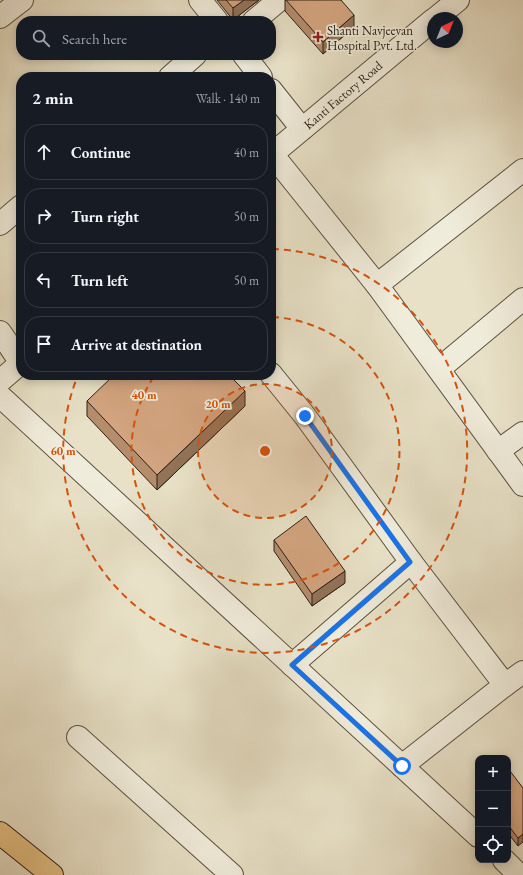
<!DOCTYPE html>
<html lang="en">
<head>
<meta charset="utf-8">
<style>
	:root { --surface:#171b24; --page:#20242c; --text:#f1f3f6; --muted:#9ea1a6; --line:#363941 }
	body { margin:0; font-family:"EB Garamond",serif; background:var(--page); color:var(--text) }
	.controls { position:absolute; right:12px; bottom:12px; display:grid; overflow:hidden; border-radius:8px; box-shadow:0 2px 10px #0003 }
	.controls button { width:36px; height:36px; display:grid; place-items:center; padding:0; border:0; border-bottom:1px solid var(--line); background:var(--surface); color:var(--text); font:20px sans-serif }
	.compass { position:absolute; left:427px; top:12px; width:36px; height:36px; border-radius:50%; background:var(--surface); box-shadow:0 2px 10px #0003; rotate:43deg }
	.stop { position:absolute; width:12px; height:12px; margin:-9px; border:3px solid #1a73e8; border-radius:50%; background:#fff }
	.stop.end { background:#1a73e8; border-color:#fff; box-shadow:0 1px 4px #0008 }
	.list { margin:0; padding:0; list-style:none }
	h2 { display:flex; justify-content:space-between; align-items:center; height:52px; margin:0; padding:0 16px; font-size:17px }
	h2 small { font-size:13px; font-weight:400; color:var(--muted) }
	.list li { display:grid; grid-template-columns:26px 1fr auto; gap:12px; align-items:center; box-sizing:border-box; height:56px; margin:0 8px 8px; padding:0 8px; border:1px solid var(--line); border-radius:16px }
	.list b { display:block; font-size:15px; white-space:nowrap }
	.list em { font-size:13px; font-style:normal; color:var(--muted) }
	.icon { flex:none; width:22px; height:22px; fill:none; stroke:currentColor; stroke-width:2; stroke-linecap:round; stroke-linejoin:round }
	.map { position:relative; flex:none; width:523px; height:875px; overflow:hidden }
	.search { position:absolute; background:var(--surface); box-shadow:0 2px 10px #0003; left:16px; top:16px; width:260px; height:44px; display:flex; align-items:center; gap:10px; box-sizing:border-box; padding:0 14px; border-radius:16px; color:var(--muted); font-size:15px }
	.panel { position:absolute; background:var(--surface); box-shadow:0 2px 10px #0003; left:16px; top:72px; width:260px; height:308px; border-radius:16px }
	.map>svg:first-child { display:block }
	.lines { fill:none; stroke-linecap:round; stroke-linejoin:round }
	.minor-casing { stroke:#5a5043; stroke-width:24 }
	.tertiary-casing { stroke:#5a5043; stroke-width:24 }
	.trunk-casing { stroke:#2a2017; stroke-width:24 }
	.minor { stroke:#f0ecdb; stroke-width:22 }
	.tertiary { stroke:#f0ecdb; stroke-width:22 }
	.trunk { stroke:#e4c084; stroke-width:22 }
	.wall { fill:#b58d6d; stroke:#2a2017 }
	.shaded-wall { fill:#937359; stroke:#2a2017 }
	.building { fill:#d2a47f; stroke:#2a2017 }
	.route { stroke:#1a73e8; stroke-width:5 }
	.ring { fill:none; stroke:#d5530d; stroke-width:2; stroke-dasharray:7 5 }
	.poi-dot { fill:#8f2418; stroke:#f0ecdb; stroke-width:1.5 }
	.labels { text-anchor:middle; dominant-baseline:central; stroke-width:3.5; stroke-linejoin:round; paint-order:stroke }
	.poi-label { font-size:13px; fill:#2a2017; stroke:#f0ecdb; text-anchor:start }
	.street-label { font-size:13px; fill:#2a2017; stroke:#f0ecdb }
	.centre { fill:#d5530d; stroke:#f0ecdb; stroke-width:2 }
	.ring-label { font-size:12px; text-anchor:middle; font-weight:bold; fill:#d5530d; stroke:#f0ecdb; stroke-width:3.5; stroke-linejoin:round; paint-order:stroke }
</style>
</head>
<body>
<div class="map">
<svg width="523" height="875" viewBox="0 0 523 875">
	<rect width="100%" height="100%" fill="#e8e1c7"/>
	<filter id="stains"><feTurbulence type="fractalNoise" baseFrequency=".005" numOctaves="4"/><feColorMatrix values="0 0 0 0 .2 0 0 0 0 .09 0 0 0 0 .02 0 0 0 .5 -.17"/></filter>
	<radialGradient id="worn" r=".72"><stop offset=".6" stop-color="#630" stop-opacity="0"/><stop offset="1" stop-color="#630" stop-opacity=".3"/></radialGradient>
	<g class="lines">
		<defs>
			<g id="minor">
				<path d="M 200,0 L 217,21"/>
				<path d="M 0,17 L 22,0"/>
				<path d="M 254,21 L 279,0"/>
				<path d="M 244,55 L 261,77"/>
				<path d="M 170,77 L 195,55"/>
				<path d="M 271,90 L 302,129"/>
				<path d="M 272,154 L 377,285 L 523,485"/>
				<path d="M 0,224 L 21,206"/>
				<path d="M 377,285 L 523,170"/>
				<path d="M 0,332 L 21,363"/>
				<path d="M 439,369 L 523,299"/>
				<path d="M 271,374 L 305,416 L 411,562 L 505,685"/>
				<path d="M 0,396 L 478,836"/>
				<path d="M 498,451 L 523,433"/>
				<path d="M 292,665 L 411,562"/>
				<path d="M 78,737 L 232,875"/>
				<path d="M 402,766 L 505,685 L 523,672"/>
				<path d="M 504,860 L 519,875"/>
			</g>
			<g id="tertiary">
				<path d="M 436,18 L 458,0"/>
				<path d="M 271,155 L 433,20"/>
				<path d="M 0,381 L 21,363"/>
			</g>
			<path id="trunk" d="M 0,833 L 52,875"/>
		</defs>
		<use href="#minor" class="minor-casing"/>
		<use href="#tertiary" class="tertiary-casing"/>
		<use href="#trunk" class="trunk-casing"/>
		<use href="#minor" class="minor"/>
		<use href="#tertiary" class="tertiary"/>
		<use href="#trunk" class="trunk"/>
	</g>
	<g class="wall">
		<path d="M 217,0 L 259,0 L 233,20 Z"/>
		<path d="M 285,0 L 341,0 L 354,27 L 323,54 L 285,11 Z"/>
		<path d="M 87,401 L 245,406 L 157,490 L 87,416 Z"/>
		<path d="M 274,540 L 345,583 L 312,606 L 274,551 Z"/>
		<path d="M 508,772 L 523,788 L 518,846 L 508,833 Z"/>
	</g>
	<g class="shaded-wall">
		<path d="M 244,0 L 259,0 L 233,20 L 233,8 Z"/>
		<path d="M 354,15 L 354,27 L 323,54 L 323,42 Z"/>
		<path d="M 245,391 L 245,406 L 157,490 L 157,475 Z"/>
		<path d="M 345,571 L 345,583 L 312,606 L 312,594 Z"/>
		<path d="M 523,834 L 523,842 L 518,846 L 518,838 Z"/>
	</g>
	<g class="building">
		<path d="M 226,0 L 244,0 L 233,8 Z"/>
		<path d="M 286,0 L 341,0 L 354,15 L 323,42 Z"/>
		<path d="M 114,375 L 229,375 L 245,391 L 157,475 L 87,401 Z"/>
		<path d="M 306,516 L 345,571 L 312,594 L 274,540 Z"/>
		<path d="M 510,771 L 523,788 L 523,834 L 518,838 L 508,825 L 508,772 Z"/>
	</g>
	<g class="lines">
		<path class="route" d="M 305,416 L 410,562 L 292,665 L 402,766"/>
	</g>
	<circle cx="265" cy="451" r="67" fill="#d5530d" fill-opacity=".12"/>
	<g class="ring">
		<circle cx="265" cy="451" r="67"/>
		<path d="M272 317A134 134 0 1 1 155 375"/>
		<path d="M272 249A202 202 0 1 1 78 375"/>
	</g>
	<path class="poi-dot" d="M316 31h4v4h4v4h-4v4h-4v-4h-4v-4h4z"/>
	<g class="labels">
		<g class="poi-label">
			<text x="327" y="30">Shanti Navjeevan<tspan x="327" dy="15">Hospital Pvt. Ltd.</tspan></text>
		</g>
		<g class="street-label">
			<text transform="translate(343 95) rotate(-40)">Kanti Factory Road</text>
		</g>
	</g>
	<circle cx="265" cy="451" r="6" class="centre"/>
	<g class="ring-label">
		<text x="144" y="399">40 m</text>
		<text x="218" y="408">20 m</text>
		<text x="63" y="455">60 m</text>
	</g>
	<rect width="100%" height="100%" filter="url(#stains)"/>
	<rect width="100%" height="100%" fill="url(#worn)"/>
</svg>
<div class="controls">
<button>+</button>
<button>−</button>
<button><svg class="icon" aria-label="locate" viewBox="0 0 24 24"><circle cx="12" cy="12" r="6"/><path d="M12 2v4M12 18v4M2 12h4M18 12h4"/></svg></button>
</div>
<svg class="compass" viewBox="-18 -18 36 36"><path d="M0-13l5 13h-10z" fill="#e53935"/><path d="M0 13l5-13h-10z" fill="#9ea1a6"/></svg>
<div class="stop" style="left:402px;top:766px"></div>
<div class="stop end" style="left:305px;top:416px"></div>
<div class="search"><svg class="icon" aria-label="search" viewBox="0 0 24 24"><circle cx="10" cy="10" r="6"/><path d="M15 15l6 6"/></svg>Search here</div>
<section class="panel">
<h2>2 min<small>Walk · 140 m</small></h2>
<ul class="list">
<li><svg class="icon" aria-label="ahead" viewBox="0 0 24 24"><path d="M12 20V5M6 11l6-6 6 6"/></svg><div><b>Continue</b></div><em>40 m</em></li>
<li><svg class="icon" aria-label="right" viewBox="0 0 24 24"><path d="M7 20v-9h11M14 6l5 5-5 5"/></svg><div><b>Turn right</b></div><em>50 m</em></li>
<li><svg class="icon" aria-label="left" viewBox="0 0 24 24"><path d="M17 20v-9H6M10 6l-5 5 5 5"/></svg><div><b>Turn left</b></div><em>50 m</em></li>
<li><svg class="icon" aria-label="arrive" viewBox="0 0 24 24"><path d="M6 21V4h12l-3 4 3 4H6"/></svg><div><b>Arrive at destination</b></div></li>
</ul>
</section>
</div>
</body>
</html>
